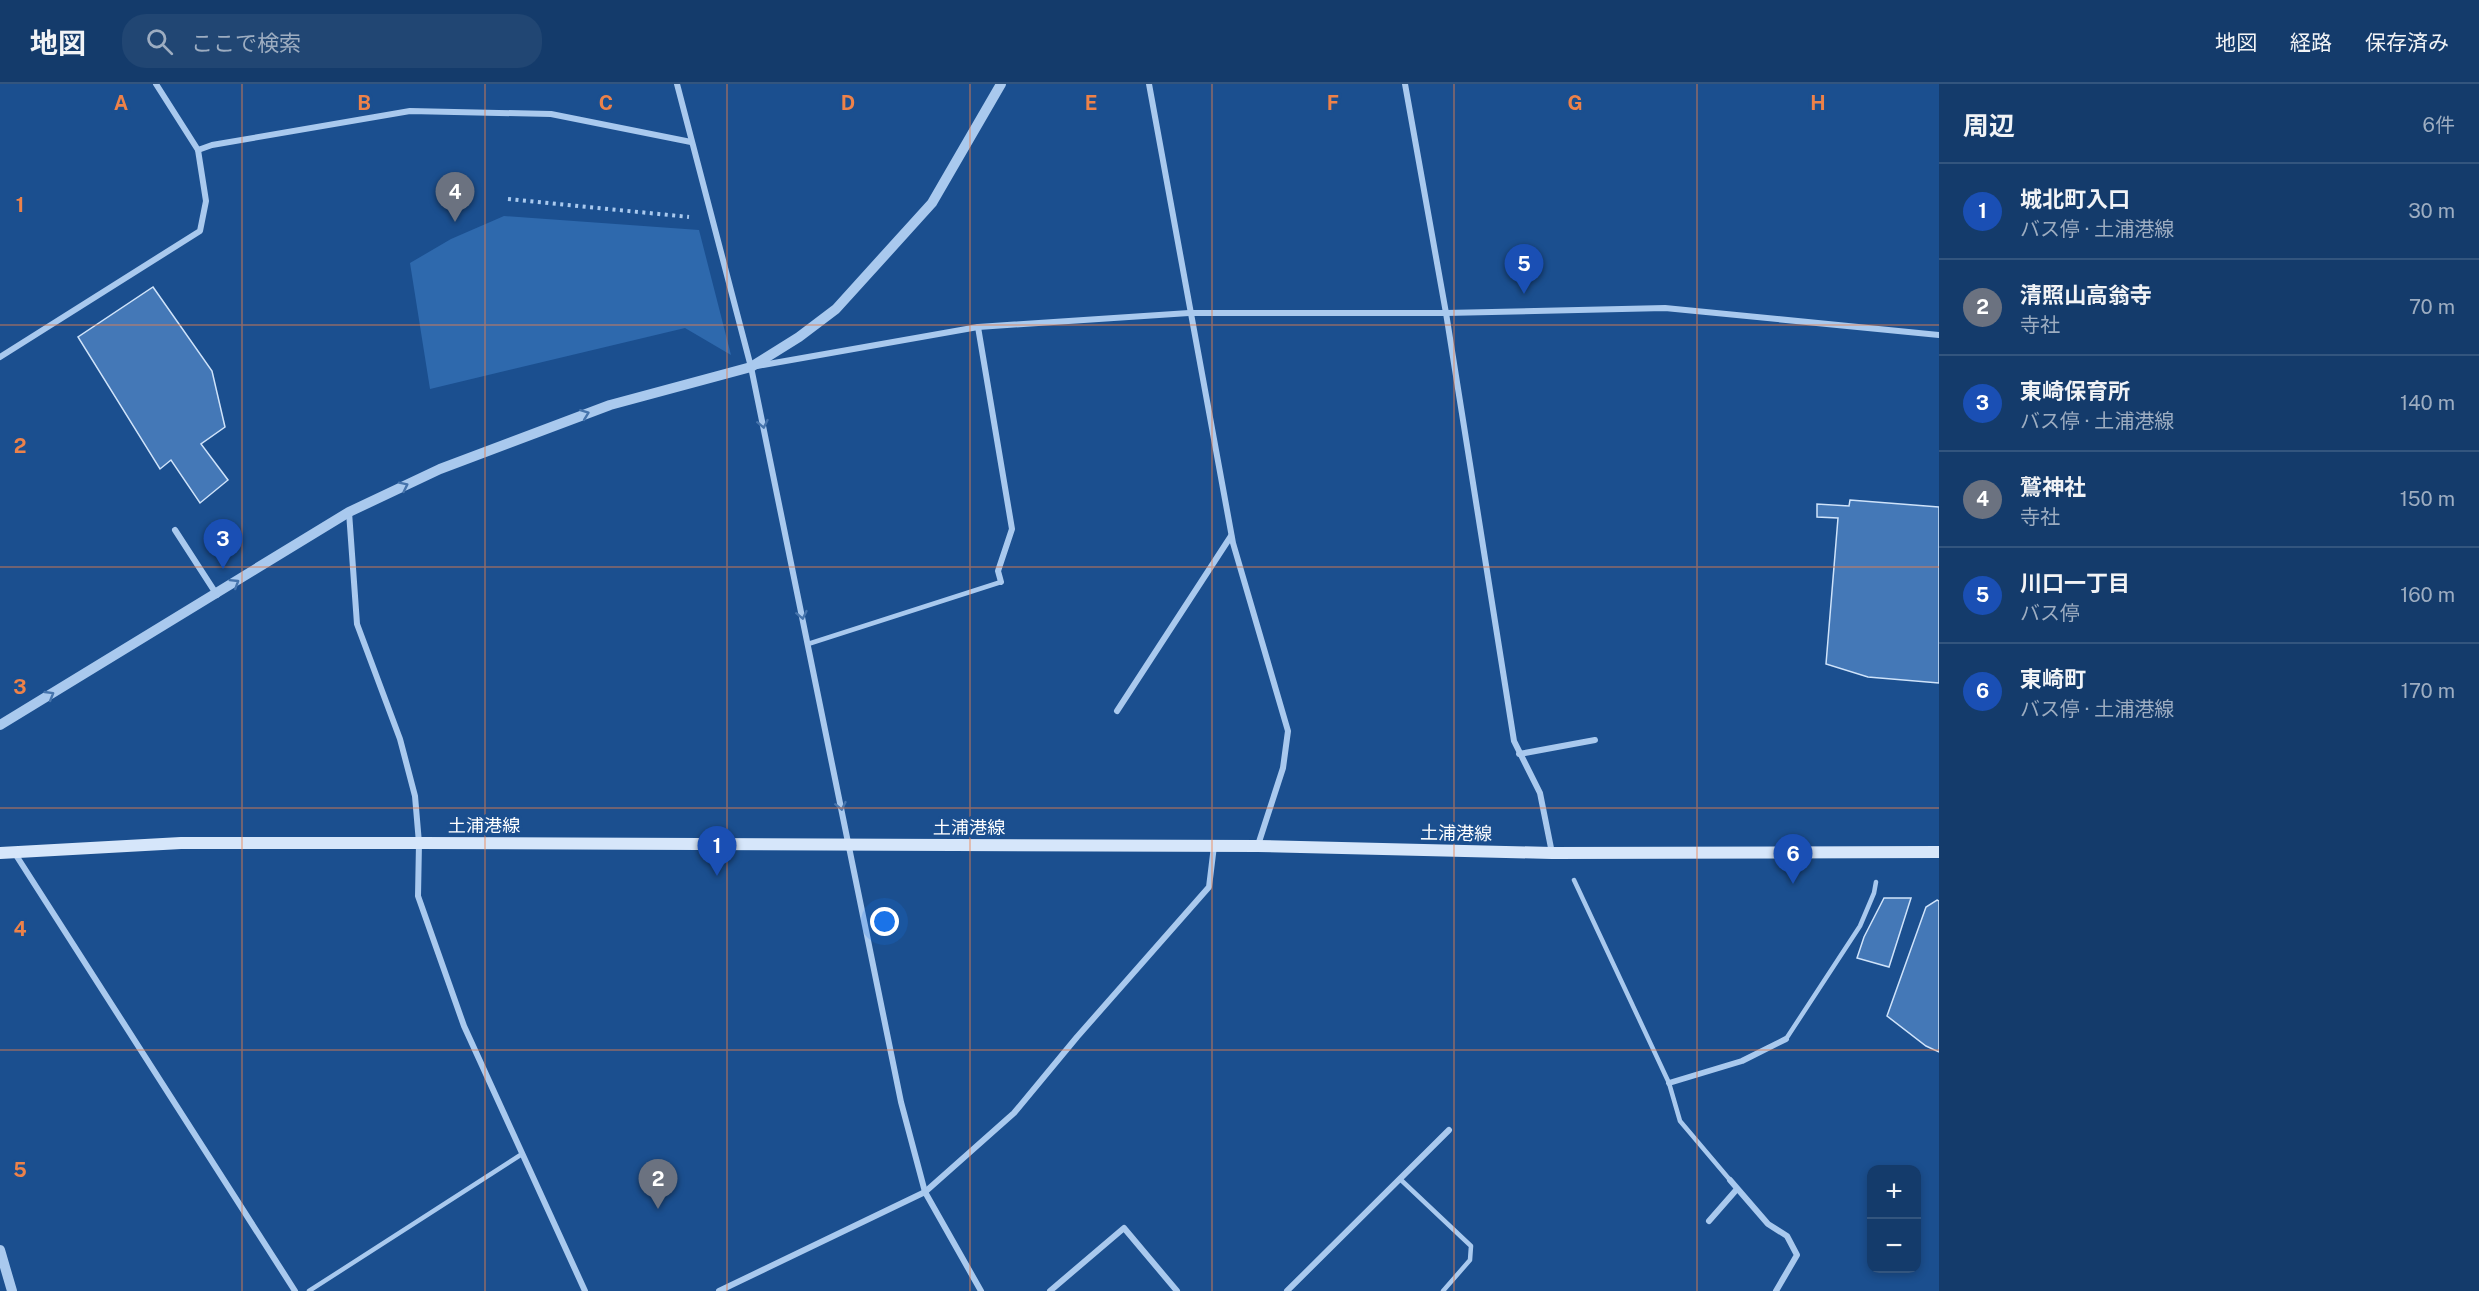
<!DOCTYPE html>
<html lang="ja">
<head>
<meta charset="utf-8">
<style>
	:root { --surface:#143b6b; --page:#214673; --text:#f1f3f6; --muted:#9dadc1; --line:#33557e; --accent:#ea580c }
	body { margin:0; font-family:"Public Sans","Noto Sans JP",sans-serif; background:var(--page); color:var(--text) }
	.controls { position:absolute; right:18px; bottom:18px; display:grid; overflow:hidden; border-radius:12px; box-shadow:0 3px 9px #0003 }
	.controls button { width:54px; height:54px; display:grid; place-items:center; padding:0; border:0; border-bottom:2px solid var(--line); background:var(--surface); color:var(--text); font:30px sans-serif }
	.you { position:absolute; left:885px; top:838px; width:21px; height:21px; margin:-15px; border:4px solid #fff; border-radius:50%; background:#1a73e8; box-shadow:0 0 0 9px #1a73e833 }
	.badge { display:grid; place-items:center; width:39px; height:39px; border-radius:50%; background:var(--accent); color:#fff; font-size:20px; font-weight:700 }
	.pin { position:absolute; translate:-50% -50px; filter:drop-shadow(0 2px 3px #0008) }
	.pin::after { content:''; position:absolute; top:32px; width:21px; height:18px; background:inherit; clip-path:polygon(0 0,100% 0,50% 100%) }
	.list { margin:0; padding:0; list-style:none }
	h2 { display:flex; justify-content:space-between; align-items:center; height:78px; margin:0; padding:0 24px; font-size:26px }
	h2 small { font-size:20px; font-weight:400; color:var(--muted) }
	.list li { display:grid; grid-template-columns:39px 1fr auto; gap:18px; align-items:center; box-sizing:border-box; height:96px; padding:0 24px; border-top:2px solid var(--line) }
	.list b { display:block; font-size:22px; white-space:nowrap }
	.list p { margin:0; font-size:20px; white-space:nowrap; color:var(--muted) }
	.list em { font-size:20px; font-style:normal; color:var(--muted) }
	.icon { flex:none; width:33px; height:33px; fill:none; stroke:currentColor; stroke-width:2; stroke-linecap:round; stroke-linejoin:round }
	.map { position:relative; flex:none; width:1939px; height:1207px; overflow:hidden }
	header { display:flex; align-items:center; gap:36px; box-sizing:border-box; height:84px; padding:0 30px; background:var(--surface); border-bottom:2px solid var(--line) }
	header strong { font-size:28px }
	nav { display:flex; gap:33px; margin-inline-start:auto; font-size:21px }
	.search { width:420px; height:54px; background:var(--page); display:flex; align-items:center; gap:15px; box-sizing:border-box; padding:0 21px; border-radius:24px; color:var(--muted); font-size:22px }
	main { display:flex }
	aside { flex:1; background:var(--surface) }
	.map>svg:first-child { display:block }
	.green { fill:#2e69ad }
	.building { fill:#4478b7; stroke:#cfe3fa; stroke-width:1.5 }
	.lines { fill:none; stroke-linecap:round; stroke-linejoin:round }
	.path { stroke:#a9c9ee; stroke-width:4; stroke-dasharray:3 4.5; stroke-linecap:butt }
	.service { stroke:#a9c9ee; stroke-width:4.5 }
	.minor { stroke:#a9c9ee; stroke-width:6 }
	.tertiary { stroke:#a9c9ee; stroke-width:10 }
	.secondary { stroke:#d6e6fa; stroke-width:12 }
	.oneway { stroke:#4674ac }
	.grid { fill:none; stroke:#ee8249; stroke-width:1.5; stroke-opacity:0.55 }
	.labels { text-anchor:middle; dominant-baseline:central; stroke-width:6; stroke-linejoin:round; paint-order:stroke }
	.street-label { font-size:18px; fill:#fff; stroke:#1b4f8f }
	.grid-label { font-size:20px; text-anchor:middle; font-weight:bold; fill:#ee8249; stroke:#1b4f8f; stroke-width:6; stroke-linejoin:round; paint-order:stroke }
</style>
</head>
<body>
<header>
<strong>地図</strong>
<div class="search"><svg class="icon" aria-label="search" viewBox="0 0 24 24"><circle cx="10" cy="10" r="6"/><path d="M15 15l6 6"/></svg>ここで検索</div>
<nav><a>地図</a><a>経路</a><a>保存済み</a></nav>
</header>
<main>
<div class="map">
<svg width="1939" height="1207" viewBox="0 0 1939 1207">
	<rect width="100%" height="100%" fill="#1b4f8f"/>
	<path class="green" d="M 504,132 L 699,146 L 731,271 L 685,244 L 430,305 L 410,179 L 451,155 Z"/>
	<g class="building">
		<path d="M 153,203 L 212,287 L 225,343 L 201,360 L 228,396 L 200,419 L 171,376 L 160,385 L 78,253 Z"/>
		<path d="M 1850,416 L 1939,423 L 1939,599 L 1868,593 L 1826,580 L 1838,434 L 1817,433 L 1817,420 L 1849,422 Z"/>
		<path d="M 1884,814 L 1911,814 L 1889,883 L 1857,874 L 1864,853 Z"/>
		<path d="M 1937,816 L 1939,817 L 1939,968 L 1926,962 L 1887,932 L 1926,823 Z"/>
	</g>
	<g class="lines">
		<path class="path" d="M 508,115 L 689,133"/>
		<g class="service">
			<path d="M 808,560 L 1001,498"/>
			<path d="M 1574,796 L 1669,999 L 1680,1037 L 1730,1096"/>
			<path d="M 1786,955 L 1860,842 L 1874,809 L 1876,798"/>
			<path d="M 1400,1095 L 1471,1162 L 1470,1176 L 1443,1207"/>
			<path d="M 309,1207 L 522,1070"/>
		</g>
		<g class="minor">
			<path d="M 677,0 L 751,283 L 901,1018 L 925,1108 L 981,1207"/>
			<path d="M 1149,0 L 1233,459 L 1288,647 L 1283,684 L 1258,761"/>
			<path d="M 1405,0 L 1446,229 L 1514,657 L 1540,709 L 1552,769"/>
			<path d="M 198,66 L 212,61 L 410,27 L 551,30 L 691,58"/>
			<path d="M 978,243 L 1012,445 L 998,487 L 1001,498"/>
			<path d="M 0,273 L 200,147 L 206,117 L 198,66 L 156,0"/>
			<path d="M 757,282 L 978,243 L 1189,229 L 1446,229 L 1665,224 L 1939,251"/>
			<path d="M 349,428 L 357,540 L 400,655 L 415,712 L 419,759 L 418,812 L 464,942 L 585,1207"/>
			<path d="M 175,446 L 217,511"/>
			<path d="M 1117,627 L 1231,452"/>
			<path d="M 1519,670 L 1595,656"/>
			<path d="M 14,768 L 295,1207"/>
			<path d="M 1669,999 L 1742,977 L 1786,955"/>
			<path d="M 1730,1096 L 1768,1140 L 1787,1152 L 1797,1171 L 1776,1207"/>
			<path d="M 1709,1137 L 1737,1105"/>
			<path d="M 719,1207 L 925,1108 L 1014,1029 L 1077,953 L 1209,803 L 1214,762"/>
			<path d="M 1050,1207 L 1124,1144 L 1177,1207"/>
			<path d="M 1287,1207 L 1449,1046"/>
		</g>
		<g class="tertiary">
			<path d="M 0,641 L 349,428 L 440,385 L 610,321 L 751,283 L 799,253 L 836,225 L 932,119 L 1001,0"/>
			<path d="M 0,1166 L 12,1207"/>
		</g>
		<path class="secondary" d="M 0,769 L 181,759 L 419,759 L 1258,762 L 1552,769 L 1939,768"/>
	</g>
	<defs><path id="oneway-chevron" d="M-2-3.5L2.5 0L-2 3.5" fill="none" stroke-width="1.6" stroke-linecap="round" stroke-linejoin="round" transform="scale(1.5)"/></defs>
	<g class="oneway">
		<use href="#oneway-chevron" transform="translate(585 330) rotate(-21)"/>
		<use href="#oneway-chevron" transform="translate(763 340) rotate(78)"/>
		<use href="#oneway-chevron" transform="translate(404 402) rotate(-26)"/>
		<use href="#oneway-chevron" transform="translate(235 499) rotate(-32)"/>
		<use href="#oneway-chevron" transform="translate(802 531) rotate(78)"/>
		<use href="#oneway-chevron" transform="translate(50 611) rotate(-31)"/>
		<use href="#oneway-chevron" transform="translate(841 722) rotate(78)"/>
	</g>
	<path class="grid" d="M 242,0 L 242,1207M 485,0 L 485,1207M 727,0 L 727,1207M 970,0 L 970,1207M 1212,0 L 1212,1207M 1454,0 L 1454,1207M 1697,0 L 1697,1207M 0,241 L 1939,241M 0,483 L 1939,483M 0,724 L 1939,724M 0,966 L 1939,966"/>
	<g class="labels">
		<g class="street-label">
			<text x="484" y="741">土浦港線</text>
			<text x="969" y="743">土浦港線</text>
			<text transform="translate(1456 749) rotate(1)">土浦港線</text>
		</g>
	</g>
	<g class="grid-label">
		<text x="121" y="26">A</text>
		<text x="364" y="26">B</text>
		<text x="606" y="26">C</text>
		<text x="848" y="26">D</text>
		<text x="1091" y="26">E</text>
		<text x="1333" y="26">F</text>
		<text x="1575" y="26">G</text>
		<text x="1818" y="26">H</text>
		<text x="20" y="128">1</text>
		<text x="20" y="369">2</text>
		<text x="20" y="610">3</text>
		<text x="20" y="852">4</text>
		<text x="20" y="1093">5</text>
	</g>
</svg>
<div class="controls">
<button>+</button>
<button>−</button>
</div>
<div class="you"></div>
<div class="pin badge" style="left:717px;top:792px;background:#1a4fb4">1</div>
<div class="pin badge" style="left:658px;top:1125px;background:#6b7280">2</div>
<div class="pin badge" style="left:223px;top:485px;background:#1a4fb4">3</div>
<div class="pin badge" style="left:455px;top:138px;background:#6b7280">4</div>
<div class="pin badge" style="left:1524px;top:210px;background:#1a4fb4">5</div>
<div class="pin badge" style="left:1793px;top:800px;background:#1a4fb4">6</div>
</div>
<aside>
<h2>周辺<small>6件</small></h2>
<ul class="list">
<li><span class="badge" style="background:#1a4fb4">1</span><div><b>城北町入口</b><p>バス停 · 土浦港線</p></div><em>30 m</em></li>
<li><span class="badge" style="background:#6b7280">2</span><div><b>清照山高翁寺</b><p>寺社</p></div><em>70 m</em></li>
<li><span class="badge" style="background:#1a4fb4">3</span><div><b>東崎保育所</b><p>バス停 · 土浦港線</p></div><em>140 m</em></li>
<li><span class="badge" style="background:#6b7280">4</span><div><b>鷲神社</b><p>寺社</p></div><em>150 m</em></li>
<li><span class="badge" style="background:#1a4fb4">5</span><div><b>川口一丁目</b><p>バス停</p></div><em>160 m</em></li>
<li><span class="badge" style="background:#1a4fb4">6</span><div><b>東崎町</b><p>バス停 · 土浦港線</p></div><em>170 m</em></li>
</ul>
</aside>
</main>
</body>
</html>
